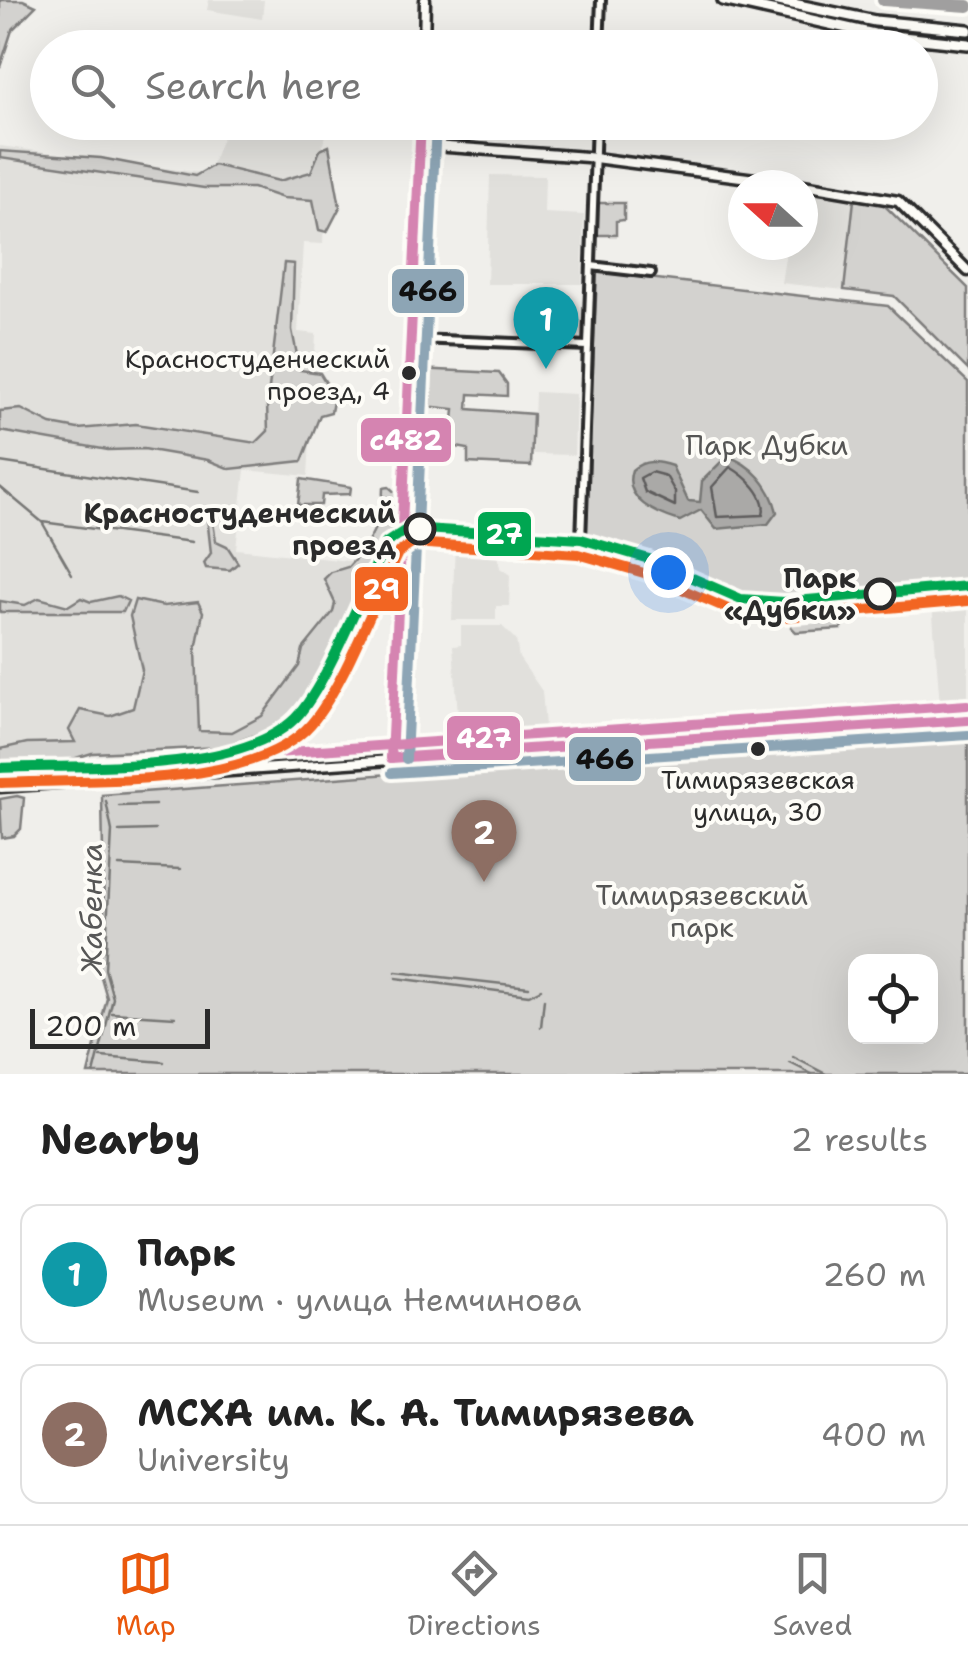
<!DOCTYPE html>
<html lang="en">
<head>
<meta charset="utf-8">
<style>
	:root { --surface:#fff; --page:#f6f6f6; --text:#222; --muted:#767676; --line:#e0e0e0; --accent:#ea580c }
	body { margin:0; font-family:"Shantell Sans",sans-serif; background:var(--page); color:var(--text) }
	.controls { position:absolute; right:30px; bottom:30px; display:grid; overflow:hidden; border-radius:20px; box-shadow:0 10px 40px #0002 }
	.controls button { width:90px; height:90px; display:grid; place-items:center; padding:0; border:0; border-bottom:2px solid var(--line); background:var(--surface); color:var(--text); font:50px sans-serif }
	.compass { position:absolute; left:728px; top:170px; width:90px; height:90px; border-radius:50%; background:var(--surface); box-shadow:0 10px 40px #0002; rotate:291deg }
	.scale { position:absolute; left:30px; bottom:25px; width:180px; box-sizing:border-box; padding-left:10px; border:5px solid #2b2b2b; border-top:0; font-size:28px; line-height:35px; white-space:nowrap; color:#2b2b2b; -webkit-text-stroke:8px #fdfcf7; paint-order:stroke }
	.you { position:absolute; left:668px; top:572px; width:35px; height:35px; margin:-25px; border:8px solid #fff; border-radius:50%; background:#1a73e8; box-shadow:0 0 0 15px #1a73e833 }
	.badge { display:grid; place-items:center; width:65px; height:65px; border-radius:50%; background:var(--accent); color:#fff; font-size:32px; font-weight:700 }
	.pin { position:absolute; translate:-50% -82px; filter:drop-shadow(0 2px 5px #0008) }
	.pin::after { content:''; position:absolute; top:52px; width:35px; height:30px; background:inherit; clip-path:polygon(0 0,100% 0,50% 100%) }
	.list { margin:0; padding:0; list-style:none }
	h2 { display:flex; justify-content:space-between; align-items:center; height:130px; margin:0; padding:0 40px; font-size:42px }
	h2 small { font-size:32px; font-weight:400; color:var(--muted) }
	.list li { display:grid; grid-template-columns:65px 1fr auto; gap:30px; align-items:center; box-sizing:border-box; height:140px; margin:0 20px 20px; padding:0 20px; border:2px solid var(--line); border-radius:20px }
	.list b { display:block; font-size:38px; white-space:nowrap }
	.list p { margin:0; font-size:32px; white-space:nowrap; color:var(--muted) }
	.list em { font-size:32px; font-style:normal; color:var(--muted) }
	.icon { flex:none; width:55px; height:55px; fill:none; stroke:currentColor; stroke-width:2; stroke-linecap:round; stroke-linejoin:round }
	.map { position:relative; flex:none; width:968px; height:1074px; overflow:hidden }
	.search { position:absolute; background:var(--surface); box-shadow:0 10px 40px #0002; left:30px; right:30px; top:30px; height:110px; display:flex; align-items:center; gap:25px; box-sizing:border-box; padding:0 35px; border-radius:55px; color:var(--muted); font-size:38px }
	.sheet { height:450px; background:var(--surface) }
	nav { display:flex; justify-content:space-around; align-items:center; box-sizing:border-box; height:140px; border-top:2px solid var(--line); background:var(--surface); font-size:28px; color:var(--muted) }
	nav a { display:grid; justify-items:center; gap:5px }
	nav .on { color:var(--accent) }
	.map>svg:first-child { display:block }
	.built { fill:#e1e0dc }
	.green { fill:#d3d2cf; stroke:#7f7e7d; stroke-width:2.5; fill-rule:evenodd }
	.water { fill:#aaa9a7; stroke:#777775; stroke-width:2.5 }
	.lines { fill:none; stroke-linecap:round; stroke-linejoin:round }
	.shore { stroke:#5e5d5d; stroke-width:2.5 }
	.stream { stroke:#777775; stroke-width:2.5 }
	.street-casing { stroke:#2b2b2b; stroke-width:14 }
	.secondary-casing { stroke:#2b2b2b; stroke-width:15 }
	.primary-casing { stroke:#2b2b2b; stroke-width:16 }
	.street { stroke:#fdfcf7; stroke-width:6 }
	.secondary { stroke:#fdfcf7; stroke-width:8 }
	.primary { stroke:#fdfcf7; stroke-width:9 }
	.bus-1-casing { stroke:#fdfcf7; stroke-width:18 }
	.bus-2-casing { stroke:#fdfcf7; stroke-width:18 }
	.bus-3-casing { stroke:#fdfcf7; stroke-width:18 }
	.bus-1 { stroke:#d584b1; stroke-width:10 }
	.bus-2 { stroke:#8da5b5; stroke-width:10 }
	.bus-3 { stroke:#d584b1; stroke-width:10 }
	.tram-1-casing { stroke:#fdfcf7; stroke-width:18 }
	.tram-2-casing { stroke:#fdfcf7; stroke-width:18 }
	.tram-1 { stroke:#00a651; stroke-width:10 }
	.tram-2 { stroke:#f26522; stroke-width:10 }
	.metro-1-casing { stroke:#fdfcf7; stroke-width:20 }
	.metro-1 { stroke:#a09f9f; stroke-width:12 }
	.bus-dot { fill:#2b2b2b; stroke:#fdfcf7; stroke-width:4 }
	.stop-dot { fill:#fdfcf7; stroke:#2b2b2b; stroke-width:5 }
	.labels { text-anchor:middle; dominant-baseline:central; stroke-width:8; stroke-linejoin:round; paint-order:stroke }
	.bus-label { font-size:26px; fill:#2b2b2b; stroke:#fdfcf7; text-anchor:end }
	.park-label { font-size:28px; fill:#555554; stroke:#fdfcf7 }
	.stop-label { font-size:28px; font-weight:bold; fill:#2b2b2b; stroke:#fdfcf7; text-anchor:end }
	.water-label { font-size:30px; font-style:italic; fill:#575756; stroke:#fdfcf7 }
	.line-badge { stroke:#fdfcf7; stroke-width:4 }
	.badge-label { font-size:28px; text-anchor:middle; font-weight:bold; fill:#fff }
	.pale-badge-label { font-size:28px; text-anchor:middle; font-weight:bold; fill:#111 }
</style>
</head>
<body>
<div class="map">
<svg width="968" height="1074" viewBox="0 0 968 1074">
	<rect width="100%" height="100%" fill="#f0efeb"/>
	<filter id="ink" filterUnits="userSpaceOnUse"><feTurbulence type="fractalNoise" baseFrequency=".01" numOctaves="2"/><feDisplacementMap in="SourceGraphic" scale="20" xChannelSelector="R" yChannelSelector="G"/><feConvolveMatrix kernelMatrix="1 2 1 2 8 2 1 2 1" color-interpolation-filters="sRGB"/></filter>
	<g filter="url(#ink)">
		<g class="built">
			<path d="M 209,0 L 264,0 L 262,19 L 207,10 Z"/>
			<path d="M 228,123 L 331,123 L 306,187 L 325,190 L 323,244 L 303,243 L 298,332 L 316,334 L 308,476 L 245,470 L 236,549 L 367,563 L 281,720 L 258,736 L 217,748 L 0,760 L 0,146 L 208,174 Z"/>
			<path d="M 490,175 L 545,176 L 544,213 L 584,215 L 582,284 L 487,284 Z"/>
			<path d="M 803,194 L 854,200 L 844,290 L 781,283 L 787,245 L 803,245 Z"/>
			<path d="M 535,392 L 576,394 L 574,455 L 533,454 Z"/>
			<path d="M 455,542 L 497,544 L 500,568 L 510,575 L 509,606 L 496,606 L 496,620 L 452,620 Z"/>
			<path d="M 968,600 L 968,703 L 940,705 L 932,603 Z"/>
			<path d="M 461,626 L 502,626 L 516,640 L 519,658 L 542,691 L 546,738 L 460,743 L 453,646 L 461,645 Z"/>
		</g>
		<g class="green">
			<path d="M 0,0 L 23,0 L 36,6 L 12,30 L 0,67 Z"/>
			<path d="M 329,146 L 340,207 L 327,232 L 319,230 L 313,200 L 283,198 L 253,188 L 204,188 L 0,158 L 0,151 L 101,158 L 195,176 L 214,165 L 279,181 L 311,172 L 320,150 Z"/>
			<path d="M 854,200 L 883,204 L 968,288 L 968,370 L 894,296 L 844,290 Z"/>
			<path d="M 597,203 L 624,203 L 624,220 L 616,221 L 616,235 L 597,235 Z"/>
			<path d="M 284,263 L 294,264 L 292,330 L 300,370 L 320,373 L 334,396 L 331,412 L 320,415 L 302,461 L 230,469 L 208,460 L 144,449 L 108,450 L 0,431 L 0,411 L 21,409 L 51,424 L 78,429 L 136,424 L 256,443 L 268,431 L 267,405 Z"/>
			<path d="M 597,272 L 888,306 L 968,382 L 968,580 L 783,597 L 740,597 L 632,551 L 586,538 Z"/>
			<path d="M 418,369 L 499,373 L 507,384 L 507,396 L 469,394 L 468,409 L 533,414 L 531,466 L 468,463 L 468,449 L 451,446 L 454,409 L 416,405 Z"/>
			<path d="M 301,479 L 351,487 L 350,494 L 322,495 L 321,505 L 298,505 Z"/>
			<path d="M 389,487 L 398,495 L 394,528 L 380,545 L 318,677 L 303,704 L 271,729 L 221,747 L 92,753 L 63,762 L 0,762 L 0,749 L 27,743 L 75,742 L 69,730 L 80,710 L 110,716 L 133,708 L 142,670 L 130,616 L 135,600 L 164,606 L 198,602 L 203,612 L 196,650 L 199,731 L 232,732 L 262,716 L 299,666 L 303,649 L 333,612 L 335,603 L 324,579 L 331,572 L 348,567 L 365,548 L 382,514 L 383,488 Z"/>
			<path d="M 212,516 L 216,541 L 227,546 L 238,563 L 230,570 L 206,568 L 204,563 L 211,553 L 207,517 Z"/>
			<path d="M 118,596 L 128,601 L 123,612 L 0,612 L 0,601 L 25,605 L 39,598 L 68,606 L 81,598 L 91,602 Z"/>
			<path d="M 839,611 L 845,615 L 841,629 L 796,632 L 791,627 L 794,614 Z"/>
			<path d="M 968,732 L 968,1074 L 88,1074 L 107,998 L 99,970 L 104,914 L 102,795 ZM 856,962 L 930,962 L 930,1036 L 856,1036 Z"/>
			<path d="M 17,796 L 24,798 L 21,829 L 14,836 L 2,838 L 0,799 Z"/>
		</g>
		<path class="water" d="M 727,456 C 752,464 771,486 777,512 L 768,524 L 716,529 L 701,510 L 680,521 C 657,514 622,500 632,470 C 645,459 657,461 672,466 L 688,501 L 700,502 L 702,481 Z"/>
		<g class="lines">
			<g class="shore">
				<path d="M 730,467 C 746,476 768,496 763,515 L 717,517 L 712,487 Z"/>
				<path d="M 651,472 L 666,476 L 675,492 L 675,506 L 645,492 L 640,478 Z"/>
			</g>
			<g class="stream">
				<path d="M 0,462 L 198,492"/>
				<path d="M 0,487 L 42,522 L 72,574"/>
				<path d="M 42,522 L 192,542"/>
				<path d="M 119,806 L 155,805"/>
				<path d="M 119,831 L 155,830"/>
				<path d="M 119,866 L 180,869"/>
				<path d="M 396,972 L 529,987"/>
				<path d="M 396,978 L 529,995 L 541,989"/>
				<path d="M 112,1013 L 175,1017"/>
				<path d="M 541,1027 L 544,999"/>
				<path d="M 101,1057 L 164,1062"/>
				<path d="M 793,1057 L 826,1074"/>
				<path d="M 790,1063 L 812,1074"/>
				<path d="M 94,1074 L 113,998 L 105,969 L 112,831 L 106,801"/>
			</g>
			<defs>
				<g id="street">
					<path d="M 599,48 L 601,0"/>
					<path d="M 591,266 L 651,273"/>
					<path d="M 417,339 L 588,346"/>
					<path d="M 404,531 L 581,541 L 649,561 L 740,601 L 784,604 L 968,588"/>
					<path d="M 581,541 L 596,122"/>
				</g>
				<g id="secondary">
					<path d="M 424,48 L 425,0"/>
					<path d="M 420,145 L 587,157 L 802,185"/>
					<path d="M 803,185 L 898,201 L 968,271"/>
					<path d="M 391,758 L 421,122"/>
					<path d="M 0,787 L 968,720"/>
				</g>
				<g id="primary">
					<path d="M 723,0 L 874,34 L 968,44"/>
					<path d="M 774,0 L 875,21 L 968,30"/>
				</g>
			</defs>
			<use href="#street" class="street-casing"/>
			<use href="#secondary" class="secondary-casing"/>
			<use href="#primary" class="primary-casing"/>
			<use href="#street" class="street"/>
			<use href="#secondary" class="secondary"/>
			<use href="#primary" class="primary"/>
			<defs>
				<g id="bus-1">
					<path d="M 391,758 L 421,122"/>
					<path d="M 391,758 L 968,720"/>
				</g>
				<g id="bus-2">
					<path d="M 406,759 L 436,123"/>
					<path d="M 392,773 L 968,735"/>
				</g>
				<path id="bus-3" d="M 0,772 L 967,705"/>
			</defs>
			<use href="#bus-1" class="bus-1-casing"/>
			<use href="#bus-2" class="bus-2-casing"/>
			<use href="#bus-3" class="bus-3-casing"/>
			<use href="#bus-1" class="bus-1"/>
			<use href="#bus-2" class="bus-2"/>
			<use href="#bus-3" class="bus-3"/>
			<defs>
				<path id="tram-1" d="M 0,768 C 78,764 248,776 300,713 C 330,677 364,588 386,543 L 409,528 L 581,539 L 649,559 L 741,599 L 784,602 L 968,586"/>
				<path id="tram-2" d="M 1,783 C 84,778 253,791 311,724 C 344,685 374,602 398,553 L 413,543 L 578,554 L 644,573 L 740,614 L 785,617 L 968,601"/>
			</defs>
			<use href="#tram-1" class="tram-1-casing"/>
			<use href="#tram-2" class="tram-2-casing"/>
			<use href="#tram-1" class="tram-1"/>
			<use href="#tram-2" class="tram-2"/>
			<defs>
				<path id="metro-1" d="M 883,0 L 968,6"/>
			</defs>
			<use href="#metro-1" class="metro-1-casing"/>
			<use href="#metro-1" class="metro-1"/>
		</g>
	</g>
	<g class="bus-dot">
		<circle cx="409" cy="373" r="9"/>
		<circle cx="758" cy="749" r="9"/>
	</g>
	<g class="stop-dot">
		<circle cx="420" cy="529" r="14"/>
		<circle cx="880" cy="594" r="14"/>
	</g>
	<g class="labels">
		<g class="bus-label">
			<text x="390" y="358">Красностуденческий<tspan x="390" dy="32">проезд, 4</tspan></text>
			<text x="758" y="779" text-anchor="middle">Тимирязевская<tspan x="758" dy="32">улица, 30</tspan></text>
		</g>
		<g class="park-label">
			<text x="767" y="445">Парк Дубки</text>
			<text x="702" y="895">Тимирязевский<tspan x="702" dy="32">парк</tspan></text>
		</g>
		<g class="stop-label">
			<text x="396" y="513">Красностуденческий<tspan x="396" dy="32">проезд</tspan></text>
			<text x="856" y="578">Парк<tspan x="856" dy="32">«Дубки»</tspan></text>
		</g>
		<g class="water-label">
			<text transform="translate(91 909) rotate(-90)">Жабенка</text>
		</g>
	</g>
	<g class="line-badge">
		<rect x="390" y="267" width="76" height="48" rx="10" fill="#8da5b5"/>
		<rect x="359" y="416" width="94" height="48" rx="10" fill="#d584b1"/>
		<rect x="476" y="510" width="57" height="48" rx="10" fill="#00a651"/>
		<rect x="353" y="565" width="57" height="48" rx="10" fill="#f26522"/>
		<rect x="445" y="714" width="77" height="48" rx="10" fill="#d584b1"/>
		<rect x="567" y="735" width="76" height="48" rx="10" fill="#8da5b5"/>
	</g>
	<g class="badge-label">
		<text x="406" y="450">с482</text>
		<text x="504" y="544">27</text>
		<text x="381" y="599">29</text>
		<text x="484" y="748">427</text>
	</g>
	<g class="pale-badge-label">
		<text x="428" y="301">466</text>
		<text x="605" y="769">466</text>
	</g>
</svg>
<div class="controls">
<button><svg class="icon" aria-label="locate" viewBox="0 0 24 24"><circle cx="12" cy="12" r="6"/><path d="M12 2v4M12 18v4M2 12h4M18 12h4"/></svg></button>
</div>
<svg class="compass" viewBox="-18 -18 36 36"><path d="M0-13l5 13h-10z" fill="#e53935"/><path d="M0 13l5-13h-10z" fill="#767676"/></svg>
<div class="scale">200 m</div>
<div class="you"></div>
<div class="pin badge" style="left:546px;top:369px;background:#0f9aa8">1</div>
<div class="pin badge" style="left:484px;top:882px;background:#8d6e63">2</div>
<div class="search"><svg class="icon" aria-label="search" viewBox="0 0 24 24"><circle cx="10" cy="10" r="6"/><path d="M15 15l6 6"/></svg>Search here</div>
</div>
<section class="sheet">
<h2>Nearby<small>2 results</small></h2>
<ul class="list">
<li><span class="badge" style="background:#0f9aa8">1</span><div><b>Парк</b><p>Museum · улица Немчинова</p></div><em>260 m</em></li>
<li><span class="badge" style="background:#8d6e63">2</span><div><b>МСХА им. К. А. Тимирязева</b><p>University</p></div><em>400 m</em></li>
</ul>
</section>
<nav>
<a class="on"><svg class="icon" aria-label="map" viewBox="0 0 24 24"><path d="M3 6l6-2 6 2 6-2v14l-6 2-6-2-6 2zM9 4v14M15 6v14"/></svg>Map</a>
<a><svg class="icon" aria-label="directions" viewBox="0 0 24 24"><path d="M12 3l9 9-9 9-9-9zM9 14v-3h6M13 9l2 2-2 2"/></svg>Directions</a>
<a><svg class="icon" aria-label="saved" viewBox="0 0 24 24"><path d="M7 4h10v16l-5-4-5 4z"/></svg>Saved</a>
</nav>
</body>
</html>
